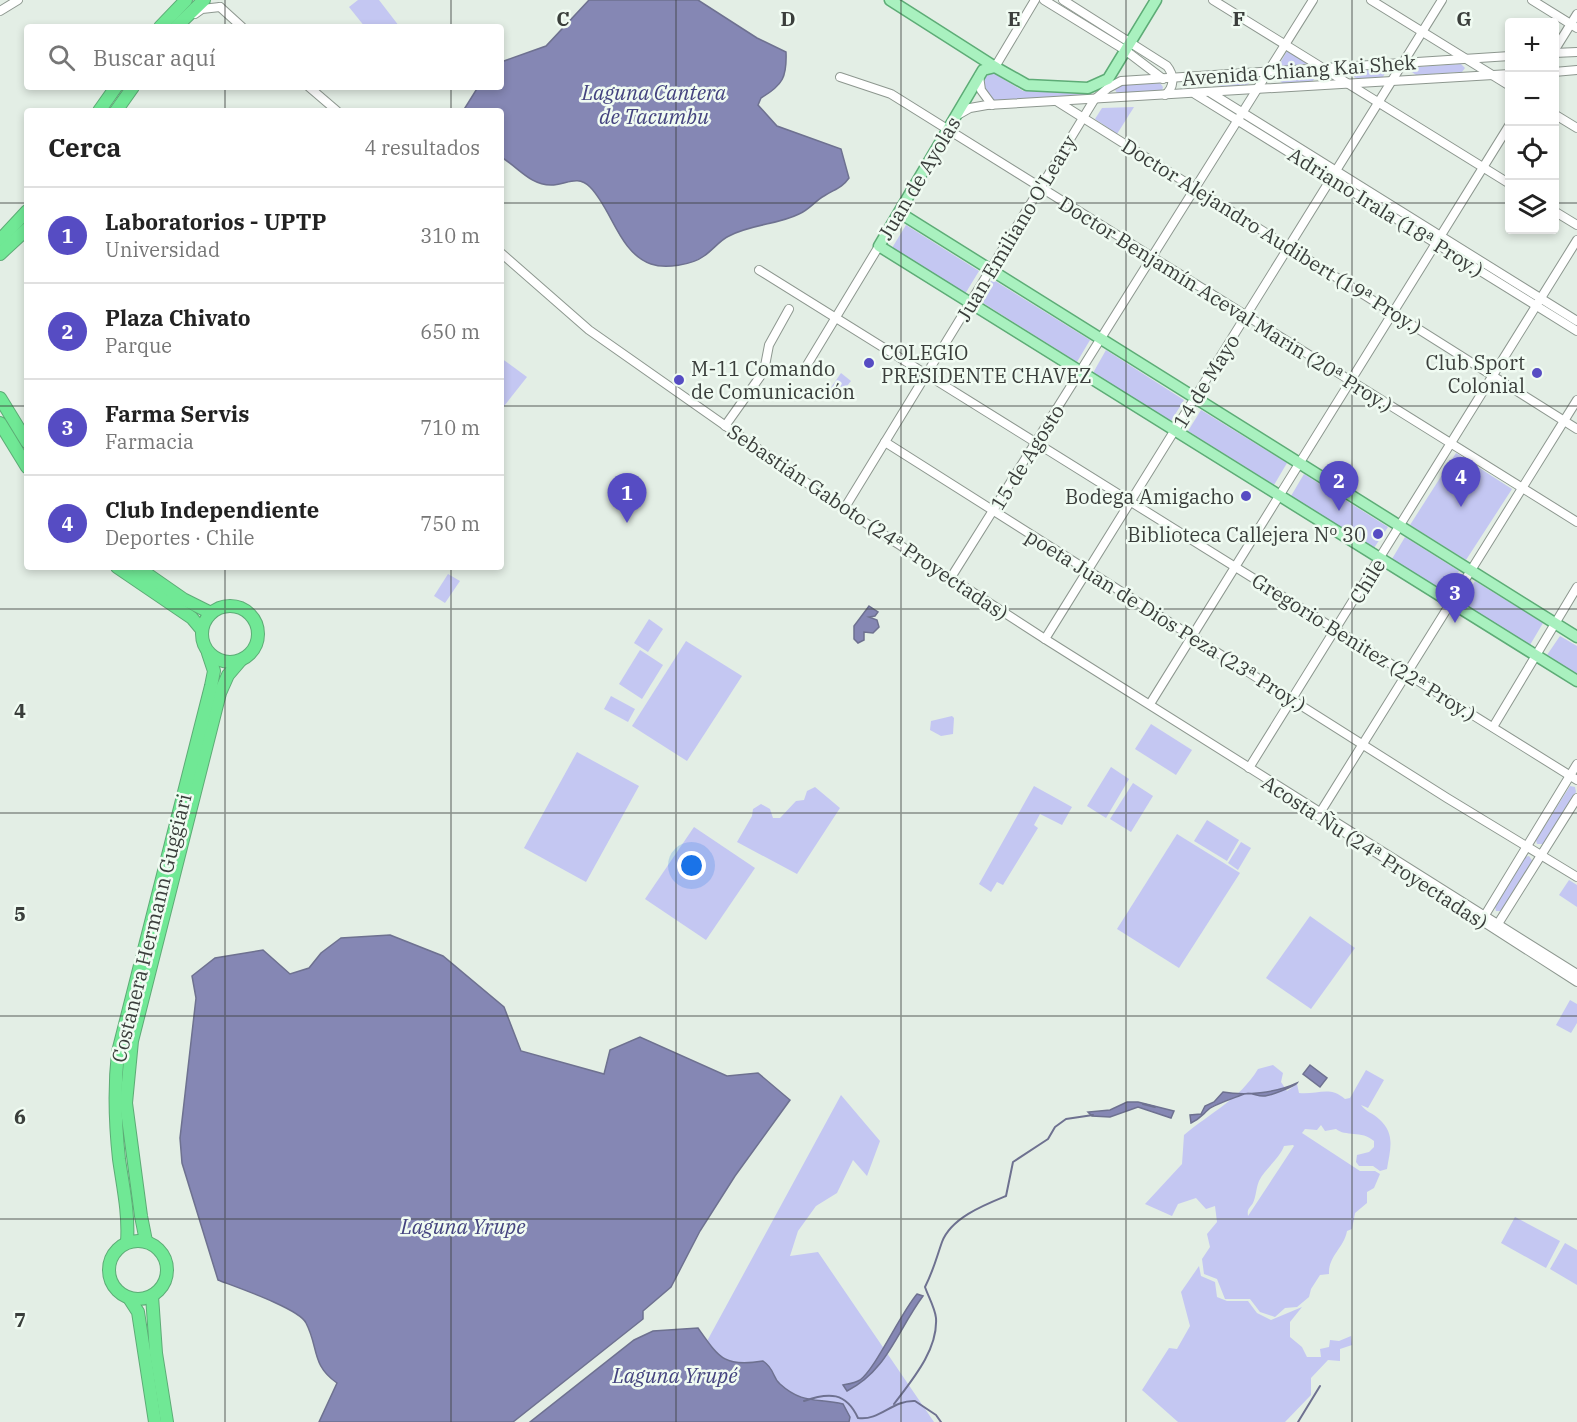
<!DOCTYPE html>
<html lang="es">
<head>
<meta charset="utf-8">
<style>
	:root { --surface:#fff; --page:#f2f2f2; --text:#222; --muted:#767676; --line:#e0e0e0; --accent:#564cc3 }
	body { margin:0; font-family:"IBM Plex Serif",serif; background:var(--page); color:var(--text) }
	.controls { position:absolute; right:18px; top:18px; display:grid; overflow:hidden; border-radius:6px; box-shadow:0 3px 9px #0003 }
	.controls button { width:54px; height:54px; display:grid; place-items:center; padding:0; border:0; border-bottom:2px solid var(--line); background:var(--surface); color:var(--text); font:30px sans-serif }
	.you { position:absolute; left:692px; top:866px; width:21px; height:21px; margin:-15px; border:4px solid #fff; border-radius:50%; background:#1a73e8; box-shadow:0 0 0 9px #1a73e833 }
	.badge { display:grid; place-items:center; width:39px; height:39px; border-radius:50%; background:var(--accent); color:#fff; font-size:20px; font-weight:700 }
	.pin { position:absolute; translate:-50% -50px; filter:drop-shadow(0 2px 3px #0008) }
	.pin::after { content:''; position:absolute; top:32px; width:21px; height:18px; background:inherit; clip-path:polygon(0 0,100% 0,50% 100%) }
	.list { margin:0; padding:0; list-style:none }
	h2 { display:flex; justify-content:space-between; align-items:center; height:78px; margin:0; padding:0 24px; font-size:26px }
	h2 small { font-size:20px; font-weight:400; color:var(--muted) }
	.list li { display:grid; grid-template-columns:39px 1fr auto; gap:18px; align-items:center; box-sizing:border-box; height:96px; padding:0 24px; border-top:2px solid var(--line) }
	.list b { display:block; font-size:22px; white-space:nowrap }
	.list p { margin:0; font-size:20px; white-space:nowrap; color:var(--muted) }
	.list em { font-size:20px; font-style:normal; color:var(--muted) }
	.icon { flex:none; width:33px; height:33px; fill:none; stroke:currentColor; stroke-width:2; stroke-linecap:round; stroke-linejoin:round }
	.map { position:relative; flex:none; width:1577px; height:1422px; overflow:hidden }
	.search { position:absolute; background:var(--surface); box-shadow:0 3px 9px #0003; left:24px; top:24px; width:480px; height:66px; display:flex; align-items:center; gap:15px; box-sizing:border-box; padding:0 21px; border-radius:6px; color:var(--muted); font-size:22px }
	.panel { position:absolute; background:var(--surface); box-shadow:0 3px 9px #0003; left:24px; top:108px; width:480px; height:462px; border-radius:6px }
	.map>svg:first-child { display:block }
	.green { fill:#c4c7f2; fill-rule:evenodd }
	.water { fill:#8587b4; stroke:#6e7190; stroke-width:1.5 }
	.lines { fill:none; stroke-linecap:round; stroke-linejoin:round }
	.stream { stroke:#6e7190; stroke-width:2 }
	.minor-casing { stroke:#8d978f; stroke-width:10 }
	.major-casing { stroke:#5dac76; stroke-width:13 }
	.highway-casing { stroke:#5dac76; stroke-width:14 }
	.minor { stroke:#fff; stroke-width:8 }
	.major { stroke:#a9f1bf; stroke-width:10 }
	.highway { stroke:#70e895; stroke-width:12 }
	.grid { fill:none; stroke:#3a3e3b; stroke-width:1.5; stroke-opacity:0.55 }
	.poi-dot { fill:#564cc3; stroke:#f0fbf2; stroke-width:2 }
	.labels { text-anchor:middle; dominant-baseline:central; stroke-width:5; stroke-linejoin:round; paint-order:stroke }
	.street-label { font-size:20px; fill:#3a3e3b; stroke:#f0fbf2 }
	.poi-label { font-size:20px; fill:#3a3e3b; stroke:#f0fbf2; text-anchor:end }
	.water-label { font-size:21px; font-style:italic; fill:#44437f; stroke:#f0fbf2 }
	.grid-label { font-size:20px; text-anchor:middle; font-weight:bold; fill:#3a3e3b; stroke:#f0fbf2; stroke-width:5; stroke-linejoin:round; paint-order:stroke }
</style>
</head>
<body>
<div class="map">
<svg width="1577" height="1422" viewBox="0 0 1577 1422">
	<rect width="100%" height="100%" fill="#e3eee5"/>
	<g class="green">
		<path d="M 358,0 L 379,0 L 399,26 L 365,27 L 349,7 Z"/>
		<path d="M 1287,51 L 1308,63 L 1309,64 L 1278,67 Z"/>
		<path d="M 1461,64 L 1465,68 L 1462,72 L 1416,75 L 1412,72 L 1415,67 Z"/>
		<path d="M 1381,69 L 1386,71 L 1383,77 L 1358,79 L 1354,77 L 1357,70 Z"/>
		<path d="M 988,70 L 1023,91 L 1092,90 L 1088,95 L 992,102 C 984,91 981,82 988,70 Z"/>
		<path d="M 1312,73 L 1315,78 L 1312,82 L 1283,84 L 1279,80 L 1283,75 Z"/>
		<path d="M 1245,77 L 1250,82 L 1246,86 L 1217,86 L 1221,79 Z"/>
		<path d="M 1160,83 L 1163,87 L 1162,91 L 1117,93 L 1115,90 L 1120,85 Z"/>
		<path d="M 1134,107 L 1117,134 L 1095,119 L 1102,108 Z"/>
		<path d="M 906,225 L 979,271 L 965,294 L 892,248 Z"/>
		<path d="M 992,279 L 1090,340 L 1077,362 L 980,301 Z"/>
		<path d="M 1106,350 L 1184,400 L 1171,421 L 1093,373 Z"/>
		<path d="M 501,358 L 527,377 L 501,410 Z"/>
		<path d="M 841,373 L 851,381 L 839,396 L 830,389 Z"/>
		<path d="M 1201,410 L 1287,463 L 1274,485 L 1188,431 Z"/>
		<path d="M 1456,453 L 1512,489 L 1466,560 L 1410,525 Z"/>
		<path d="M 1304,474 L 1388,527 L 1374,548 L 1291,496 Z"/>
		<path d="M 1405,537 L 1459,571 L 1446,593 L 1392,559 Z"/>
		<path d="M 448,574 L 460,581 L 445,603 L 434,596 Z"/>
		<path d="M 1475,581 L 1543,623 L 1530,645 L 1462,603 Z"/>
		<path d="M 649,619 L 663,629 L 648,652 L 634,643 Z"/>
		<path d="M 1560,636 L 1577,646 L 1577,674 L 1547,655 Z"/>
		<path d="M 686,641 L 742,676 L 687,761 L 632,726 Z"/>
		<path d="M 640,650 L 663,665 L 642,699 L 619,684 Z"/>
		<path d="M 611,696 L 635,709 L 628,722 L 604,709 Z"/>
		<path d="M 952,716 L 954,718 L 953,734 L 941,736 L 930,730 L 931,721 Z"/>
		<path d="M 1151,724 L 1192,750 L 1176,775 L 1135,749 Z"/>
		<path d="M 577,752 L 639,786 L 586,882 L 524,848 Z"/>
		<path d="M 1111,767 L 1129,779 L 1106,818 L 1087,806 Z"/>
		<path d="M 1133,783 L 1153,796 L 1131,832 L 1110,819 Z"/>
		<path d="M 1034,786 L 1072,807 L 1062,825 L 1040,814 L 1034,825 L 1038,828 L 1003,885 L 997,882 L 991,892 L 979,884 Z"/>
		<path d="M 1570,786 L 1575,787 L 1576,792 L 1544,844 L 1537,844 L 1536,840 Z"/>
		<path d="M 815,787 L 840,808 L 797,874 L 737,842 L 752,816 L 753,809 L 761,804 L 770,809 L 773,818 L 780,818 L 796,801 L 804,800 L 807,791 Z"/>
		<path d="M 1207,820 L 1239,840 L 1227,861 L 1194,841 Z"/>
		<path d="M 694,827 L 755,868 L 706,940 L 645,899 Z"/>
		<path d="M 1177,834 L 1240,873 L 1179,968 L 1117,929 Z"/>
		<path d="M 1241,842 L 1251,848 L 1238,870 L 1228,863 Z"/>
		<path d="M 1529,856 L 1533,862 L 1503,911 L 1496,911 L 1495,907 L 1525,857 Z"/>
		<path d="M 1569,880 L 1577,885 L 1577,907 L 1559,895 Z"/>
		<path d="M 1310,916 L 1355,948 L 1311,1009 L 1266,978 Z"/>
		<path d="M 1570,1000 L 1577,1004 L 1577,1023 L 1571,1033 L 1556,1025 Z"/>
		<path d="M 1273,1065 L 1283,1073 L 1281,1082 L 1287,1091 L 1297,1084 L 1299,1093 C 1317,1095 1330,1085 1345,1099 L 1350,1098 L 1366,1070 L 1384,1080 L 1368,1108 L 1361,1105 C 1366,1112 1373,1113 1379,1119 C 1396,1134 1390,1150 1387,1169 L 1380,1171 L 1373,1166 L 1359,1166 L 1356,1162 L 1357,1155 L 1369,1152 L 1374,1147 L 1374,1141 C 1362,1130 1345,1137 1336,1129 L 1325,1131 L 1321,1125 L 1317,1130 L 1305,1129 L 1302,1133 L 1360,1171 L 1375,1171 L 1380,1174 L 1374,1188 L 1367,1192 L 1367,1203 L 1355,1213 L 1352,1229 L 1347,1231 C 1344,1248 1328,1256 1329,1274 L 1320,1275 L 1311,1289 L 1309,1297 L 1297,1307 L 1285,1308 L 1275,1317 L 1260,1312 L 1250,1299 L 1225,1299 L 1217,1279 L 1204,1274 L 1202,1259 L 1210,1247 L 1207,1234 L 1217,1222 L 1215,1206 L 1206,1209 L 1196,1198 L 1178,1204 L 1172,1216 L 1145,1204 L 1182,1164 L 1184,1135 C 1210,1113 1240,1099 1258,1069 ZM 1293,1145 L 1294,1146 L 1248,1216 C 1247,1209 1249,1209 1253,1203 C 1256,1197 1256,1188 1259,1181 C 1264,1170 1280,1158 1284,1146 Z"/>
		<path d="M 841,1095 L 880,1141 L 867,1176 L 853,1160 L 837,1193 L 816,1206 L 798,1231 L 790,1256 L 818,1252 L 934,1422 L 663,1422 Z"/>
		<path d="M 1515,1217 L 1560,1241 L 1546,1268 L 1501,1243 Z"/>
		<path d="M 1565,1243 L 1577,1250 L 1577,1285 L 1550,1269 Z"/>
		<path d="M 1199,1266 L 1201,1276 L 1215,1282 L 1217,1297 L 1227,1301 L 1248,1301 L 1257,1313 L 1271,1320 L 1302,1307 L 1290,1322 L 1290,1337 L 1302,1347 L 1307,1357 L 1321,1357 L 1320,1349 L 1329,1347 L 1330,1340 L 1339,1341 L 1351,1336 L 1352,1345 L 1340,1349 L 1340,1361 L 1328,1360 L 1311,1378 L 1311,1395 L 1285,1422 L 1178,1422 L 1142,1390 L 1169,1348 L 1177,1349 L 1190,1326 L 1181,1292 Z"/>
	</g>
	<g class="water">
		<path d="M 589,0 L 698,0 L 757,38 L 786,52 C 787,77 783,85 761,98 L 758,105 L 777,126 L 841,149 L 849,178 C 842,188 835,189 824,196 C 815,201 809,210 799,214 C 777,225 751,224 729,236 C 720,240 713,250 704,256 C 692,265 665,269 651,264 C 619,253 612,209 590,187 C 577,174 566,185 551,185 C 530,185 518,167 501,157 L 501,111 L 463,111 L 478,87 L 501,87 L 501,64 L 504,61 L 546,46 Z"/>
		<path d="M 869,606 L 878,612 L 875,616 L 869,617 L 877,620 L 879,627 L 873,633 L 864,632 L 864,640 L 858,643 L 854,639 L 854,626 Z"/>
		<path d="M 390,935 L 443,956 L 504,1007 L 521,1051 L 604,1074 L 610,1050 L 640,1037 L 727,1076 L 758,1073 L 790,1100 L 735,1176 L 700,1231 L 671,1287 L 643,1311 L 643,1319 L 513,1422 L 319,1422 L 337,1383 C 311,1365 319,1348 306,1323 C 300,1309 236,1287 218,1280 L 182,1163 L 180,1138 L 196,998 L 192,976 L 215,958 L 263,950 L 290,974 L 309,968 L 321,953 L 341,938 Z"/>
		<path d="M 1310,1065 L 1327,1078 L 1320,1087 L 1303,1074 Z"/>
		<path d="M 1297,1083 C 1295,1086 1268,1097 1263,1096 C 1256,1096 1252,1092 1244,1094 C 1237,1097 1215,1104 1209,1109 C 1202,1115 1200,1119 1191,1123 L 1190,1115 L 1201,1114 L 1205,1106 L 1214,1102 L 1223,1092 C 1245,1096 1276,1093 1297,1083 Z"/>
		<path d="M 1127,1102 L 1138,1102 L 1174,1111 L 1171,1118 L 1138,1107 L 1110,1117 L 1092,1116 L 1088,1112 L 1110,1110 Z"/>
		<path d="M 917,1294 L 923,1296 C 897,1331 887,1371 847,1391 L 843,1385 C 848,1384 855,1383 860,1380 C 876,1368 900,1314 917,1294 Z"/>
		<path d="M 698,1328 C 720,1359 724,1367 763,1361 C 775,1369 772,1377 780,1384 C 802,1404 816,1398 843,1404 L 850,1417 L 849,1422 L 530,1422 L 634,1340 L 653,1331 Z"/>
	</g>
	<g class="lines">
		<g class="stream">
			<path d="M 1143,1104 L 1155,1107"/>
			<path d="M 804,1401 C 829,1392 846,1392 858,1418 C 880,1421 892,1400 915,1401 L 936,1415 L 941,1422"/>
			<path d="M 894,1404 C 912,1380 938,1350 936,1318 C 935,1308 928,1296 925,1287 C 934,1269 936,1259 942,1242 C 951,1218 984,1205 1006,1196 L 1013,1162 L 1048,1139 L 1055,1127 L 1066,1119 L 1093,1115"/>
			<path d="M 1298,1422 L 1320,1386"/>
		</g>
		<defs>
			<g id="minor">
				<path d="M 1044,0 L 1125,50 L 1163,79"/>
				<path d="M 1063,0 L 1167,66 C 1175,76 1174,88 1165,95"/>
				<path d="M 1213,0 L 1510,184"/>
				<path d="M 1371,0 L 1510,86"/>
				<path d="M 1532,0 L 1577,28"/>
				<path d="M 220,7 L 242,27"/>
				<path d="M 0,11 L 18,0"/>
				<path d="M 195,14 L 202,9 L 220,7"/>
				<path d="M 1554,51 L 1577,14"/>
				<path d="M 1554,53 L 1577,52"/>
				<path d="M 995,67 L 1035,0"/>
				<path d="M 1554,72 L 1577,70"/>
				<path d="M 979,76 L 981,90 L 992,105"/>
				<path d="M 840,77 L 891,94 L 1577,522"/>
				<path d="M 309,87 L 337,111"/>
				<path d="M 1211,93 L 1577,321"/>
				<path d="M 1195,94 L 1577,331"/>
				<path d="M 1058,102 L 1577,429"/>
				<path d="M 1554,114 L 1577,128"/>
				<path d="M 956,116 L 970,108 L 987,105 L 1510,74"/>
				<path d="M 1554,211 L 1577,225"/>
				<path d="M 501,253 L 589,330 L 844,509 L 1045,639 L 1577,974"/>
				<path d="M 759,270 L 1577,780"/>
				<path d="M 807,365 L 879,246"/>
				<path d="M 725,426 L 764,371 L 769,345 L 789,309"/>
				<path d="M 885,442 L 1447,798 L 1577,877"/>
				<path d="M 844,509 L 1094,100 L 1108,88 L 1121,81 L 1510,56"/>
				<path d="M 950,579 L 1313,0"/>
				<path d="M 1045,639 L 1442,0"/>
				<path d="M 1150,704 L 1510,124"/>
				<path d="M 1493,727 L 1577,587"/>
				<path d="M 1249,768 L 1577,240"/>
				<path d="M 1277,789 L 1577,982"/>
				<path d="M 1318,816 L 1577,400"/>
				<path d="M 1482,920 L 1577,764"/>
				<path d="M 1496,927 L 1577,798"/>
			</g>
			<g id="major">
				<path d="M 890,0 L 995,67 L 1027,85 L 1088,88 L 1108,79 L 1156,0"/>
				<path d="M 995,67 L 983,70 L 879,246 L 1577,681"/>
				<path d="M 900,213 L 1577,637"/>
			</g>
			<g id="highway">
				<path d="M 160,27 L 186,0"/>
				<path d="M 176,27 L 204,0"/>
				<path d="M 99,111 L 116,87"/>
				<path d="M 116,111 L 133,87"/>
				<path d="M 0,240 L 27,211"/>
				<path d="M 0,254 L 27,229"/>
				<path d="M 0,398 L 27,442"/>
				<path d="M 0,423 L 27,467"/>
				<path d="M 117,567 L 192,618 L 202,630"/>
				<path d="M 137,567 L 183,599 L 211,613"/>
				<circle cx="230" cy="634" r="28"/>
				<circle cx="138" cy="1270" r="29"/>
				<path d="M 146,1241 L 141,1216 L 126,1103 L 132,1041 L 220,693 L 228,675 L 240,661"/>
				<path d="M 127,1242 C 129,1213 123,1187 119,1159 C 115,1122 114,1088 118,1052 L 211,686 L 214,671 L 208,653"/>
				<path d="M 152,1296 L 156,1353 L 167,1422"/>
				<path d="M 129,1298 L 138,1312 L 155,1422"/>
			</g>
		</defs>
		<use href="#minor" class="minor-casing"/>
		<use href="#major" class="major-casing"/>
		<use href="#highway" class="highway-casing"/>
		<use href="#minor" class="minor"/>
		<use href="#major" class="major"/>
		<use href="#highway" class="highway"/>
	</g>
	<path class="grid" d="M 225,0 L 225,27M 451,0 L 451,27M 676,0 L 676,1422M 901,0 L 901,1422M 1126,0 L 1126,1422M 1352,0 L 1352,1422M 225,87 L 225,111M 451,87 L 451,111M 0,203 L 27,203M 501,203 L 1510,203M 1554,203 L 1577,203M 0,406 L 27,406M 501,406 L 1577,406M 225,567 L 225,1422M 451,567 L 451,1422M 0,609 L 1577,609M 0,813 L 1577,813M 0,1016 L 1577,1016M 0,1219 L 1577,1219"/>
	<g class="poi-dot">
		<circle cx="869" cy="363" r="6"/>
		<circle cx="1537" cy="373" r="6"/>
		<circle cx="679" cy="380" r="6"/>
		<circle cx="1246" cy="496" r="6"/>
		<circle cx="1378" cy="534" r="6"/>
	</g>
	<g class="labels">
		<g class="street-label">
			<text transform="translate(1299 70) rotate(-4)">Avenida Chiang Kai Shek</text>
			<text transform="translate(919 178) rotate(-59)">Juan de Ayolas</text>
			<text transform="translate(1386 212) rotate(32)">Adriano Irala (18ª Proy.)</text>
			<text transform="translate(1016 228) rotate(-59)">Juan Emiliano O'Leary</text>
			<text transform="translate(1272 236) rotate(32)">Doctor Alejandro Audibert (19ª Proy.)</text>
			<text transform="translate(1226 304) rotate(32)">Doctor Benjamín Aceval Marin (20ª Proy.)</text>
			<text transform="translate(1206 381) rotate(-58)">14 de Mayo</text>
			<text transform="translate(1027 457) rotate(-58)">15 de Agosto</text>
			<text transform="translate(868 522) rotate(34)">Sebastián Gaboto (24ª Proyectadas)</text>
			<text transform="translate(1367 581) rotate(-58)">Chile</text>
			<text transform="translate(1166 620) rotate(32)">poeta Juan de Dios Peza (23ª Proy.)</text>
			<text transform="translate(1364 647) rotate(32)">Gregorio Benitez (22ª Proy.)</text>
			<text transform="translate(1375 852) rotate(33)">Acosta Ñu (24ª Proyectadas)</text>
			<text transform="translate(151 928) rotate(-76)">Costanera Hermann Guggiari</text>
		</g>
		<g class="poi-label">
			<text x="881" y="352" text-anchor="start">COLEGIO<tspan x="881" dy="23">PRESIDENTE CHAVEZ</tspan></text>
			<text x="1525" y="362">Club Sport<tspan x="1525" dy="23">Colonial</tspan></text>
			<text x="691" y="368" text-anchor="start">M-11 Comando<tspan x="691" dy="23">de Comunicación</tspan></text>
			<text x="1234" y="496">Bodega Amigacho</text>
			<text x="1366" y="534">Biblioteca Callejera Nº 30</text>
		</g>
		<g class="water-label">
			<text x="654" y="92">Laguna Cantera<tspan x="654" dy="24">de Tacumbu</tspan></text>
			<text x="463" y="1226">Laguna Yrupe</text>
			<text x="675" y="1375">Laguna Yrupé</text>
		</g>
	</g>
	<g class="grid-label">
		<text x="563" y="26">C</text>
		<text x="788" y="26">D</text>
		<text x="1014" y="26">E</text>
		<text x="1239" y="26">F</text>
		<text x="1464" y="26">G</text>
		<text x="20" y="718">4</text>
		<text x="20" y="921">5</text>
		<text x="20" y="1124">6</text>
		<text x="20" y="1327">7</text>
	</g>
</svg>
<div class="controls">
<button>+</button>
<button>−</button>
<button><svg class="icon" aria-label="locate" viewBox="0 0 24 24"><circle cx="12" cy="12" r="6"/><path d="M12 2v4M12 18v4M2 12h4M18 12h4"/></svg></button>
<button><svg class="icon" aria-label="layers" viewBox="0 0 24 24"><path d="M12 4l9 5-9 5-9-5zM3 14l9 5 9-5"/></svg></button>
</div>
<div class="you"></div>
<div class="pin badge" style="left:627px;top:523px">1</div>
<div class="pin badge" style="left:1339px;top:511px">2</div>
<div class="pin badge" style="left:1455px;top:623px">3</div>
<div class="pin badge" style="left:1461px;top:507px">4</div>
<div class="search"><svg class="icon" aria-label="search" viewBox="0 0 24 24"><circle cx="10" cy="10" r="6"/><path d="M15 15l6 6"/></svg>Buscar aquí</div>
<section class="panel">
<h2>Cerca<small>4 resultados</small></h2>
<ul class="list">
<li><span class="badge">1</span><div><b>Laboratorios - UPTP</b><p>Universidad</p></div><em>310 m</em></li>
<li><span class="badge">2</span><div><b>Plaza Chivato</b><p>Parque</p></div><em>650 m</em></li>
<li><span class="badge">3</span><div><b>Farma Servis</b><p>Farmacia</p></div><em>710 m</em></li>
<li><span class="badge">4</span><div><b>Club Independiente</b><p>Deportes · Chile</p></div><em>750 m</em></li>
</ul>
</section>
</div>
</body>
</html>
